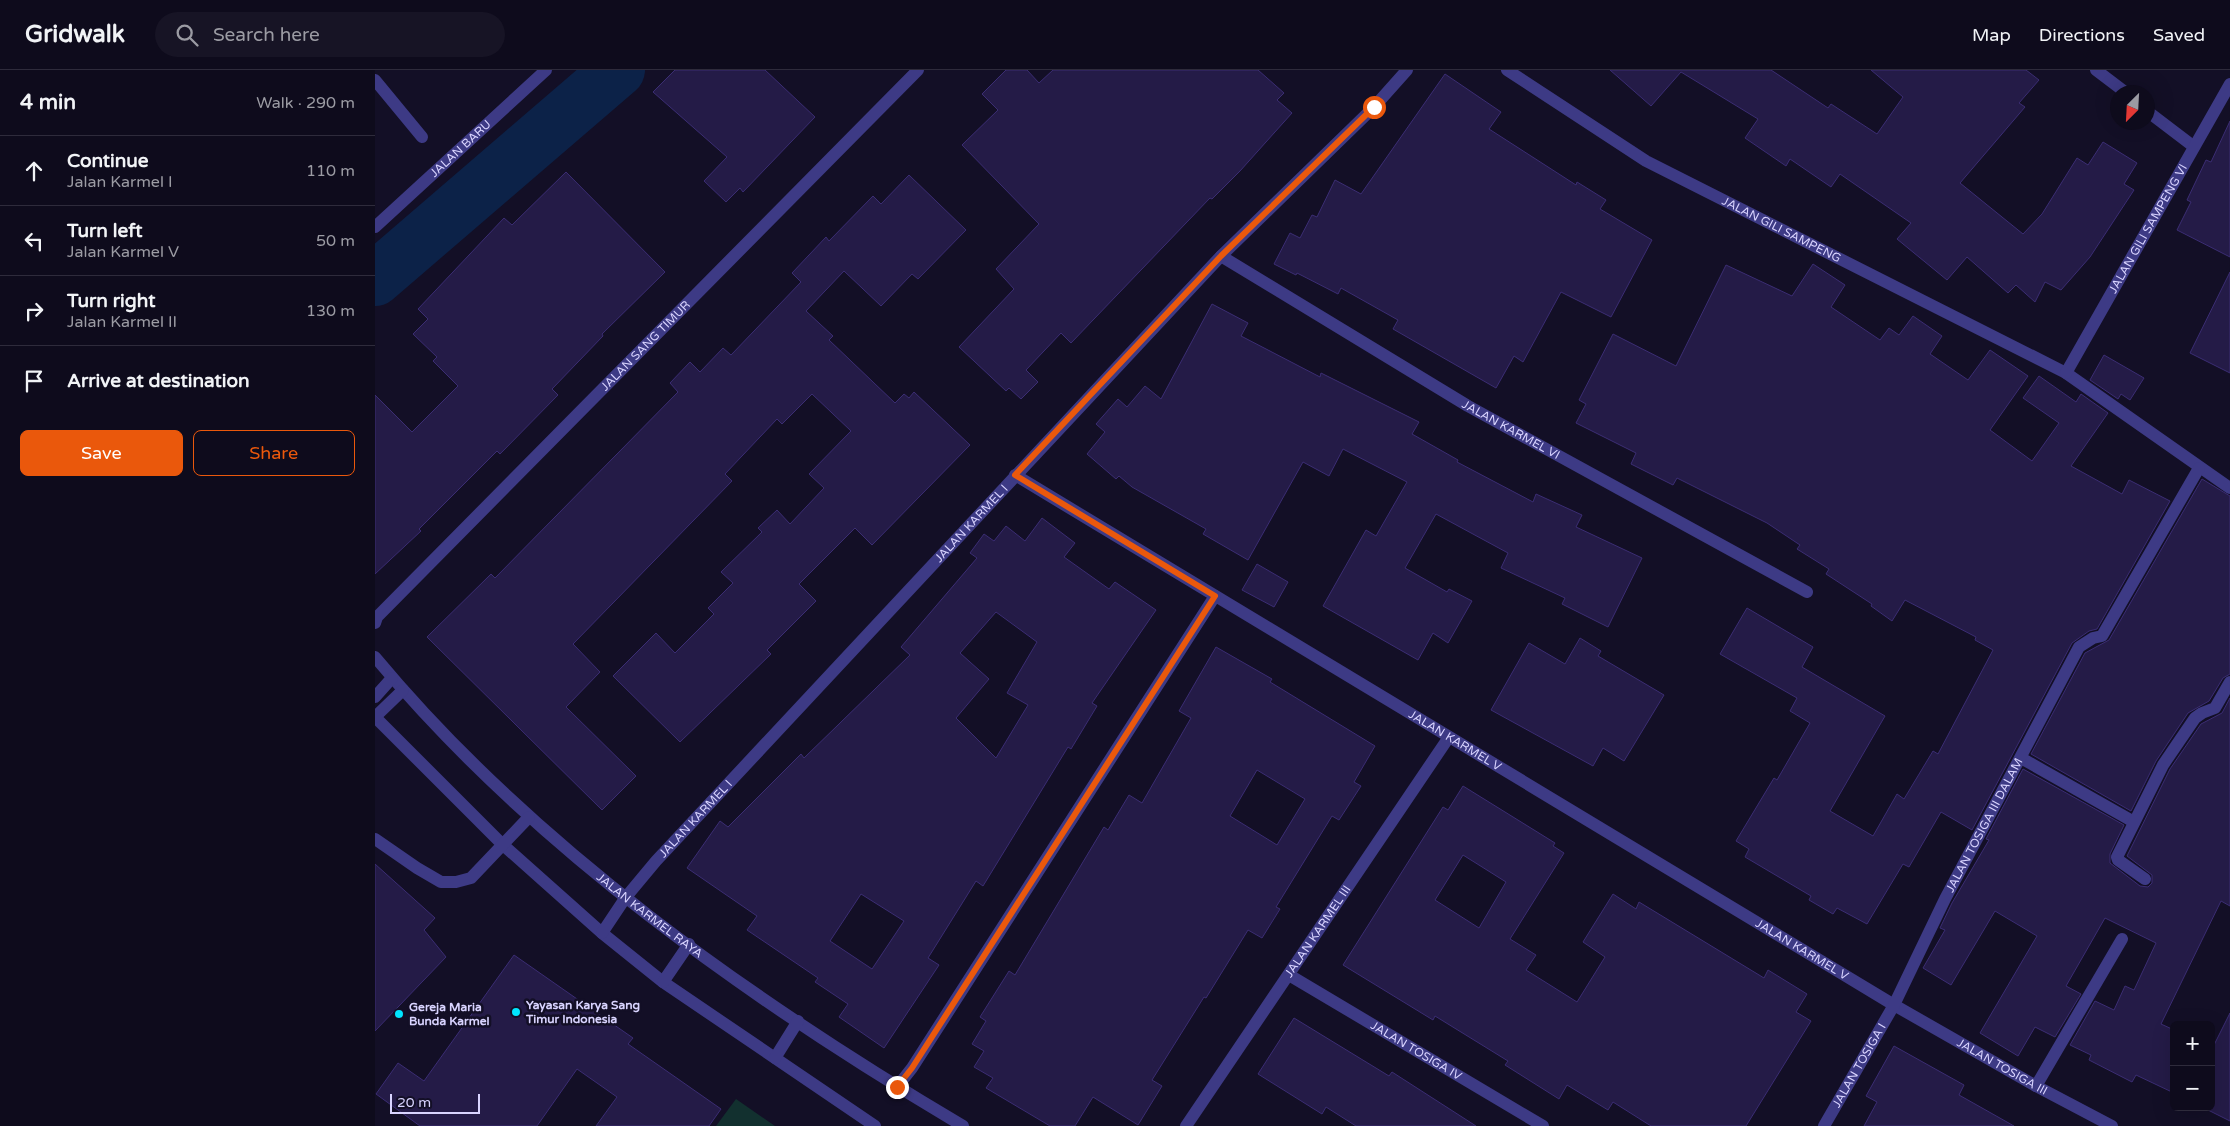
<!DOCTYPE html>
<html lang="en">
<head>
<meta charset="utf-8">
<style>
	:root { --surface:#0e0b1c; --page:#171425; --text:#f1f3f6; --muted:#9b9ba3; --line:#2e2b3b; --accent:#ea580c }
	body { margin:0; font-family:"Varela Round",sans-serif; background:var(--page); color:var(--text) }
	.controls { position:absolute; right:15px; bottom:15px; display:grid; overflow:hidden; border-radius:8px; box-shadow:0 5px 20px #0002 }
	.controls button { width:45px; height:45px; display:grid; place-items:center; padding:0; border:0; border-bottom:1px solid var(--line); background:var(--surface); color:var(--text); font:25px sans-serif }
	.compass { position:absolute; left:1735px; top:15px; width:45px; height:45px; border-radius:50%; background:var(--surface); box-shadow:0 5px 20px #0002; rotate:204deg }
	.scale { position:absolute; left:15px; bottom:12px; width:90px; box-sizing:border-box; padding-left:5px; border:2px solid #d9d4ff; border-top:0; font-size:14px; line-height:18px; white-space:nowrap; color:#d9d4ff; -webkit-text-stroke:4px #130f26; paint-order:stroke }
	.stop { position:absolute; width:15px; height:15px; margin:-11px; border:4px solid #ea580c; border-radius:50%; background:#fff }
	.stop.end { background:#ea580c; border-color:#fff; box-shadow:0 1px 5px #0008 }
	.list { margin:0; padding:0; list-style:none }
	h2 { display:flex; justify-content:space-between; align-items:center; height:65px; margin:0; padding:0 20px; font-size:21px }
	h2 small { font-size:16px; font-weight:400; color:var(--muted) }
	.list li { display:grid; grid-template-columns:32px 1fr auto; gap:15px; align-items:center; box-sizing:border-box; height:70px; padding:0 20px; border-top:1px solid var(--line) }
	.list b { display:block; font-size:19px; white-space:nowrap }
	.list p { margin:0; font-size:16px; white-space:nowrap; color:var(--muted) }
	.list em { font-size:16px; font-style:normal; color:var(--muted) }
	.actions { display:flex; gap:10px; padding:15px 20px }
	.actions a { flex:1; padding:11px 0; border:1px solid var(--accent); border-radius:8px; text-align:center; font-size:18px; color:var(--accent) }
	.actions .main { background:var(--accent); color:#fff }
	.icon { flex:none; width:28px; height:28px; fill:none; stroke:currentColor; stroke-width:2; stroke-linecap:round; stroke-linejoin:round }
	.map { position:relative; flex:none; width:1855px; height:1056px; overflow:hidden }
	header { display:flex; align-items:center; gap:30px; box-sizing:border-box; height:70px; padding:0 25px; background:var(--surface); border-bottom:1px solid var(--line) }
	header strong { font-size:24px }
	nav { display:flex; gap:28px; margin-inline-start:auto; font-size:18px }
	.search { width:350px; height:45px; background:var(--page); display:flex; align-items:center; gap:12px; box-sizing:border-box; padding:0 18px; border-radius:28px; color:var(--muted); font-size:19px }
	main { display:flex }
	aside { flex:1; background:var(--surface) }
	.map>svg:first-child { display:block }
	.green { fill:#12302f }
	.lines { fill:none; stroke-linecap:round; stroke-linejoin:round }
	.river { stroke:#0c2248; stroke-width:54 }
	.building { fill:#241b47; stroke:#3b2d73; fill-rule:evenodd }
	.minor { stroke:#3d3a85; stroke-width:12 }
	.route { stroke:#ea580c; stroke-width:6 }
	.poi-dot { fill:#00e5ff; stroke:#130f26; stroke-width:2 }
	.labels { text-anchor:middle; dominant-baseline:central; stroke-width:5; stroke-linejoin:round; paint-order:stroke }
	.street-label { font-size:12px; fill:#d9d4ff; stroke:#130f26 }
	.poi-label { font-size:12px; font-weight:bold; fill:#d9d4ff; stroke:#130f26; text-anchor:start }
</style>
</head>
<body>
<header>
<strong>Gridwalk</strong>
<div class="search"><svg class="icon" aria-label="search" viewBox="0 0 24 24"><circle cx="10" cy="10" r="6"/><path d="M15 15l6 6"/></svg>Search here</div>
<nav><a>Map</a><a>Directions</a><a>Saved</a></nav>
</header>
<main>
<aside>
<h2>4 min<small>Walk · 290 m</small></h2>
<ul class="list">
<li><svg class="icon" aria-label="ahead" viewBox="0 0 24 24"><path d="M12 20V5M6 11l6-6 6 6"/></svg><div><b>Continue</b><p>Jalan Karmel I</p></div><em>110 m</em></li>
<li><svg class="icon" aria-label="left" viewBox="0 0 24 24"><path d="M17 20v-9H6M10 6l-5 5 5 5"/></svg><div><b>Turn left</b><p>Jalan Karmel V</p></div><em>50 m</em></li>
<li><svg class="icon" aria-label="right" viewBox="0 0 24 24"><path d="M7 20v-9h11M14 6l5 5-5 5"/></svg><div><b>Turn right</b><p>Jalan Karmel II</p></div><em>130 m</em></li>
<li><svg class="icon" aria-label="arrive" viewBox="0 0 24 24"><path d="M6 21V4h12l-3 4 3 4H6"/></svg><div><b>Arrive at destination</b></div></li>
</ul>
<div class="actions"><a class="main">Save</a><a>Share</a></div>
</aside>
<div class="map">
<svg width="1855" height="1056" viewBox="0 0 1855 1056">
	<rect width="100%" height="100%" fill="#130f26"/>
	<path class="green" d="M 361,1029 L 400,1056 L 341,1056 Z"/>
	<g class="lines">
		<path class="river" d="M 0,209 L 243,0"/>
	</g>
	<g class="building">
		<path d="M 300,0 L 390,0 L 440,47 L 368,122 L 365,118 L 351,132 L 329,111 L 352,87 L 278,22 Z"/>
		<path d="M 631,0 L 652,0 L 664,13 L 678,0 L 883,0 L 909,23 L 902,30 L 917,43 L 865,101 L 837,129 L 835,128 L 696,273 L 686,263 L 651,300 L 663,312 L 646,329 L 634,318 L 631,321 L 584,277 L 639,219 L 621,199 L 664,154 L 587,75 L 623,40 L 607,24 Z"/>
		<path d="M 1235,0 L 1396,0 L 1453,38 L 1456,34 L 1502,64 L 1528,27 L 1496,0 L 1651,0 L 1664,10 L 1644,33 L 1650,37 L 1585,113 L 1648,164 L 1667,144 L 1702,88 L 1713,95 L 1728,72 L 1762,93 L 1749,114 L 1759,120 L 1715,187 L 1686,220 L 1670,212 L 1660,232 L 1641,215 L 1633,223 L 1592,187 L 1572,210 L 1522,169 L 1536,153 L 1465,104 L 1456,117 L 1415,89 L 1411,96 L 1370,68 L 1383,49 L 1306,2 L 1276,36 Z"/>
		<path d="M 1070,4 L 1126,42 L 1114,59 L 1201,115 L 1202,112 L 1231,130 L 1225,139 L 1277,170 L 1236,247 L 1186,222 L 1148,292 L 1139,286 L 1121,318 L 1018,259 L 1023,250 L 966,218 L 963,224 L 922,203 L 921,205 L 899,194 L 915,163 L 925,168 L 937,145 L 942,147 L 960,110 L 986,124 Z"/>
		<path d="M 1855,51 L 1855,187 L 1802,160 L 1816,132 L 1812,130 L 1831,90 L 1836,92 Z"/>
		<path d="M 191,102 L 290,202 L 227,264 L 228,266 L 177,319 L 183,325 L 125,384 L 122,381 L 44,459 L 46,461 L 0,504 L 0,325 L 37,362 L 83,316 L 58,291 L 62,287 L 38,264 L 53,249 L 43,239 L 129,148 L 137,155 Z"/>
		<path d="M 534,105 L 591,160 L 543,209 L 537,204 L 506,236 L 469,201 L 431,241 L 458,266 L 454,270 L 520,333 L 529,324 L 534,328 L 539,322 L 595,375 L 497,475 L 480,458 L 424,514 L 441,531 L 392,580 L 396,584 L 305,672 L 238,606 L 281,563 L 300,583 L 339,544 L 333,538 L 358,513 L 346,502 L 387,462 L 383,458 L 402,440 L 415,454 L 449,418 L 434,404 L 476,361 L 437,324 L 407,354 L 402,349 L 350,404 L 357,411 L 198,574 L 225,602 L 191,637 L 261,706 L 227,740 L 52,567 L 116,504 L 120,508 L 303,322 L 295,313 L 315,292 L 325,302 L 348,278 L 356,285 L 426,212 L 417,203 L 451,167 L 454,171 L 498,126 L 506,134 Z"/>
		<path d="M 1438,194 L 1470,215 L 1456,237 L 1505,270 L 1514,258 L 1524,265 L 1538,246 L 1567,266 L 1555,284 L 1593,310 L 1615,280 L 1653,306 L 1615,360 L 1657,391 L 1684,353 L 1648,328 L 1664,306 L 1701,332 L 1706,324 L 1733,343 L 1696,396 L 1747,424 L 1754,410 L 1795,431 L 1722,559 L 1714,561 L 1697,573 L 1597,760 L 1566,742 L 1534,797 L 1528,794 L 1492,854 L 1462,838 L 1458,844 L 1434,830 L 1436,826 L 1370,787 L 1374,779 L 1361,771 L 1399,708 L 1402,710 L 1435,653 L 1415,641 L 1422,628 L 1345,584 L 1372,538 L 1438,577 L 1427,597 L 1510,646 L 1455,741 L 1498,766 L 1522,724 L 1529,729 L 1558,681 L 1563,684 L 1618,580 L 1600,570 L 1601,567 L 1530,530 L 1517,551 L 1496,536 L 1497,534 L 1451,504 L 1454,499 L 1422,479 L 1425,475 L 1392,453 L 1302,408 L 1298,415 L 1256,394 L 1261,383 L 1201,353 L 1211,334 L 1204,330 L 1238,264 L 1301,296 L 1351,195 L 1417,226 Z"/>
		<path d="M 1855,202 L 1855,303 L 1815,283 Z"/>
		<path d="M 837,234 L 873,253 L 866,266 L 945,307 L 946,303 L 1044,352 L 1037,364 L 1083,390 L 1082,392 L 1158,432 L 1161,424 L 1207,445 L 1201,457 L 1267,488 L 1233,557 L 1187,534 L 1190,528 L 1126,498 L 1133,483 L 1061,444 L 1030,498 L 1072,522 L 1074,519 L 1097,531 L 1073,573 L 1058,563 L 1043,590 L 948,536 L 991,460 L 1001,466 L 1032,412 L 968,379 L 954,406 L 928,392 L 873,490 L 828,464 L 831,459 L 757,417 L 744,406 L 741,409 L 712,384 L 730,362 L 721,354 L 743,329 L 752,337 L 770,316 L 786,329 Z"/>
		<path d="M 1729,285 L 1769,308 L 1755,330 L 1746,324 L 1743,329 L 1715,310 Z"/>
		<path d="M 1827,409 L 1855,426 L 1855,604 L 1848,608 L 1834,631 L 1813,643 L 1781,691 L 1756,741 L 1656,684 L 1710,583 L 1734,570 Z"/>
		<path d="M 667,448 L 700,473 L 689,487 L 734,519 L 740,512 L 781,540 L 717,633 L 722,636 L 696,679 L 693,677 L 608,816 L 601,811 L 553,888 L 564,895 L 509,978 L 464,947 L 473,934 L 440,912 L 443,908 L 372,860 L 382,846 L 312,798 L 345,751 L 353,757 L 426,684 L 429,688 L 535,585 L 526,577 L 602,488 L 595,483 L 609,464 L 619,471 L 631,456 L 650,471 ZM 621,542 L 662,572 L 632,623 L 653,635 L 621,688 L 581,648 L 614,609 L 585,583 ZM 486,824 L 529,851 L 497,899 L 455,871 Z"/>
		<path d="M 882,494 L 913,512 L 899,537 L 867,520 Z"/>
		<path d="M 1205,568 L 1226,581 L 1223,586 L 1289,625 L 1249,691 L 1228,678 L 1218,696 L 1116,640 L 1154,573 L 1190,594 Z"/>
		<path d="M 841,577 L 897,609 L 895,612 L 1000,676 L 979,712 L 986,716 L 964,750 L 957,746 L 901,837 L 905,839 L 887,868 L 873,860 L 831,928 L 829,927 L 777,1010 L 787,1016 L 763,1055 L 718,1027 L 700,1056 L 675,1056 L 611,1018 L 618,1008 L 599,997 L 609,981 L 597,974 L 611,951 L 605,947 L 634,901 L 640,905 L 729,757 L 733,760 L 754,725 L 767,733 L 816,648 L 804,641 ZM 882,700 L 930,729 L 902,775 L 855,746 Z"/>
		<path d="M 1855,628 L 1855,836 L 1846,831 L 1786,954 L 1799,960 L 1799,1023 L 1761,1005 L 1757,1012 L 1714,990 L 1716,985 L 1695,975 L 1720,931 L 1739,940 L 1750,916 L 1759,920 L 1781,873 L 1730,848 L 1691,916 L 1706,924 L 1680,967 L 1660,957 L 1643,986 L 1605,963 L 1662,866 L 1620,841 L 1576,915 L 1548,898 L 1570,860 L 1565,858 L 1577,833 L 1614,770 L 1611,769 L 1648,699 L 1749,755 L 1735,784 L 1735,793 L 1765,816 L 1773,817 L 1777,813 L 1777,805 L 1752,786 L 1795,699 L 1826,654 L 1847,643 Z"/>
		<path d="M 1088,716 L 1180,773 L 1178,776 L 1189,783 L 1135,869 L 1161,885 L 1151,900 L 1202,932 L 1230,887 L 1208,872 L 1238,824 L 1261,839 L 1264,832 L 1389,908 L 1393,900 L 1432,924 L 1421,942 L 1436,951 L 1371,1056 L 1276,1056 L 1238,1032 L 1233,1040 L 1192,1015 L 1184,1029 L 1130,995 L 1133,991 L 1060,946 L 1058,950 L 968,895 L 1068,737 L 1073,740 ZM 1088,785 L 1131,812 L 1104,858 L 1060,830 Z"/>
		<path d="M 0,794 L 60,848 L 49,860 L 71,887 L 0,961 Z"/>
		<path d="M 139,885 L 258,968 L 253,974 L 346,1039 L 334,1056 L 221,1056 L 242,1027 L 202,999 L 162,1056 L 45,1056 L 1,1024 L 23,993 L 49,1011 Z"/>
		<path d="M 1855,943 L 1855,1051 L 1827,1037 L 1836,1037 L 1836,981 Z"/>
		<path d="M 919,948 L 1014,1006 L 1017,1002 L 1101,1056 L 981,1056 L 951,1037 L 947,1044 L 883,1004 Z"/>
		<path d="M 1519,976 L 1589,1015 L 1584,1025 L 1639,1056 L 1489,1056 L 1502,1032 L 1491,1026 Z"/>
	</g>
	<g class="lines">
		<g class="minor">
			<path id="s1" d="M 1132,0 L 1271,91 L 1691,303 L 1855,418"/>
			<path d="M 1721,0 L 1750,22"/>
			<path d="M 0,10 L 47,67"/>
			<path d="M 1772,41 L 1818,76"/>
			<path id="s2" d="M 0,157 L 171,0"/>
			<path id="s3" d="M 846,186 L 1093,336 L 1432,522"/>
			<path id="s4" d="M 1691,303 L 1855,14"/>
			<path id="s5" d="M 640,405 L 1519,935 L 1661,1016 L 1737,1056"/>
			<path id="s6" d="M 0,553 L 2,547 L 543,0"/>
			<path id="s7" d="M 0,587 C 158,777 377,931 588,1056"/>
			<path d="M 0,627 L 17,608"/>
			<path d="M 0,647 L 127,774 L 227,863 L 288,912 L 500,1056"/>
			<path d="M 0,647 L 28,620"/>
			<path d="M 1646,688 L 1759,752"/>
			<path d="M 0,769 L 42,798 L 66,812 L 81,812 L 96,808 L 154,747"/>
			<path d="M 1770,809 L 1743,790 L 1742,787 L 1788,695 L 1820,648 L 1827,643 L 1840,638 L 1855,612"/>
			<path id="s8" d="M 227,863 L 251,827 L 281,791 L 846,186 L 999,37 L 1032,0"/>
			<path id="s9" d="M 914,905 L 1168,1056"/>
			<path d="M 288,912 L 314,874"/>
			<path d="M 400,988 L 423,951"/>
			<path d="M 1661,1016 L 1747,869"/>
			<path d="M 522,1017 L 537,998 L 840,526"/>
			<path id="s10" d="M 811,1056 L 1074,667"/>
			<path id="s11" d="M 1449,1056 L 1519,935 L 1570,829 L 1704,577 L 1718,568 L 1727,566 L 1824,398"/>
		</g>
	</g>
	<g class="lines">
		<path class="route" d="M 522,1017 L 537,998 L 840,526 L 640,405 L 846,186 L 999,37"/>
	</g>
	<g class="poi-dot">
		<circle cx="141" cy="942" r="5"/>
		<circle cx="24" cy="944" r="5"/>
	</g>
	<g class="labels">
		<g class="street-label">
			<text stroke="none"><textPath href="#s2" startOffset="116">JALAN BARU</textPath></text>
			<text stroke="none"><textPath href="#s4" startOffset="166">JALAN GILI SAMPENG VI</textPath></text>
			<text stroke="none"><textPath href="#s1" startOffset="318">JALAN GILI SAMPENG</textPath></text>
			<text stroke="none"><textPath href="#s6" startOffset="388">JALAN SANG TIMUR</textPath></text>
			<text stroke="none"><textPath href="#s3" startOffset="338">JALAN KARMEL VI</textPath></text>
			<text stroke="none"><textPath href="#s8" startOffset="552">JALAN KARMEL I</textPath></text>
			<text stroke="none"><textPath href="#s5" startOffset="514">JALAN KARMEL V</textPath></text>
			<text stroke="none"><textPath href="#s8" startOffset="148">JALAN KARMEL I</textPath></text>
			<text stroke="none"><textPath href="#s11" startOffset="341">JALAN TOSIGA III DALAM</textPath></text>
			<text stroke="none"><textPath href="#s7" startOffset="378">JALAN KARMEL RAYA</textPath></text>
			<text stroke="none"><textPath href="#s10" startOffset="235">JALAN KARMEL III</textPath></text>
			<text stroke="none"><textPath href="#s5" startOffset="919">JALAN KARMEL V</textPath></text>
			<text stroke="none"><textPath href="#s9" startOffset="148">JALAN TOSIGA IV</textPath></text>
			<text stroke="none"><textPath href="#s11" startOffset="70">JALAN TOSIGA I</textPath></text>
			<text stroke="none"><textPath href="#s5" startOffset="1151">JALAN TOSIGA III</textPath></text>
		</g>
		<g class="poi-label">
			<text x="151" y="935">Yayasan Karya Sang<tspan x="151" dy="14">Timur Indonesia</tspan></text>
			<text x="34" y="937">Gereja Maria<tspan x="34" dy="14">Bunda Karmel</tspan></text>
		</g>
	</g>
</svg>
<div class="controls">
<button>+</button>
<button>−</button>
</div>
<svg class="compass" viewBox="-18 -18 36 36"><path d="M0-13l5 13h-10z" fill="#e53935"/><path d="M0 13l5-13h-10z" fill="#9b9ba3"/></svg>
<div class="scale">20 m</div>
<div class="stop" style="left:999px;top:37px"></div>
<div class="stop end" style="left:522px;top:1017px"></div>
</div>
</main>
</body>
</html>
